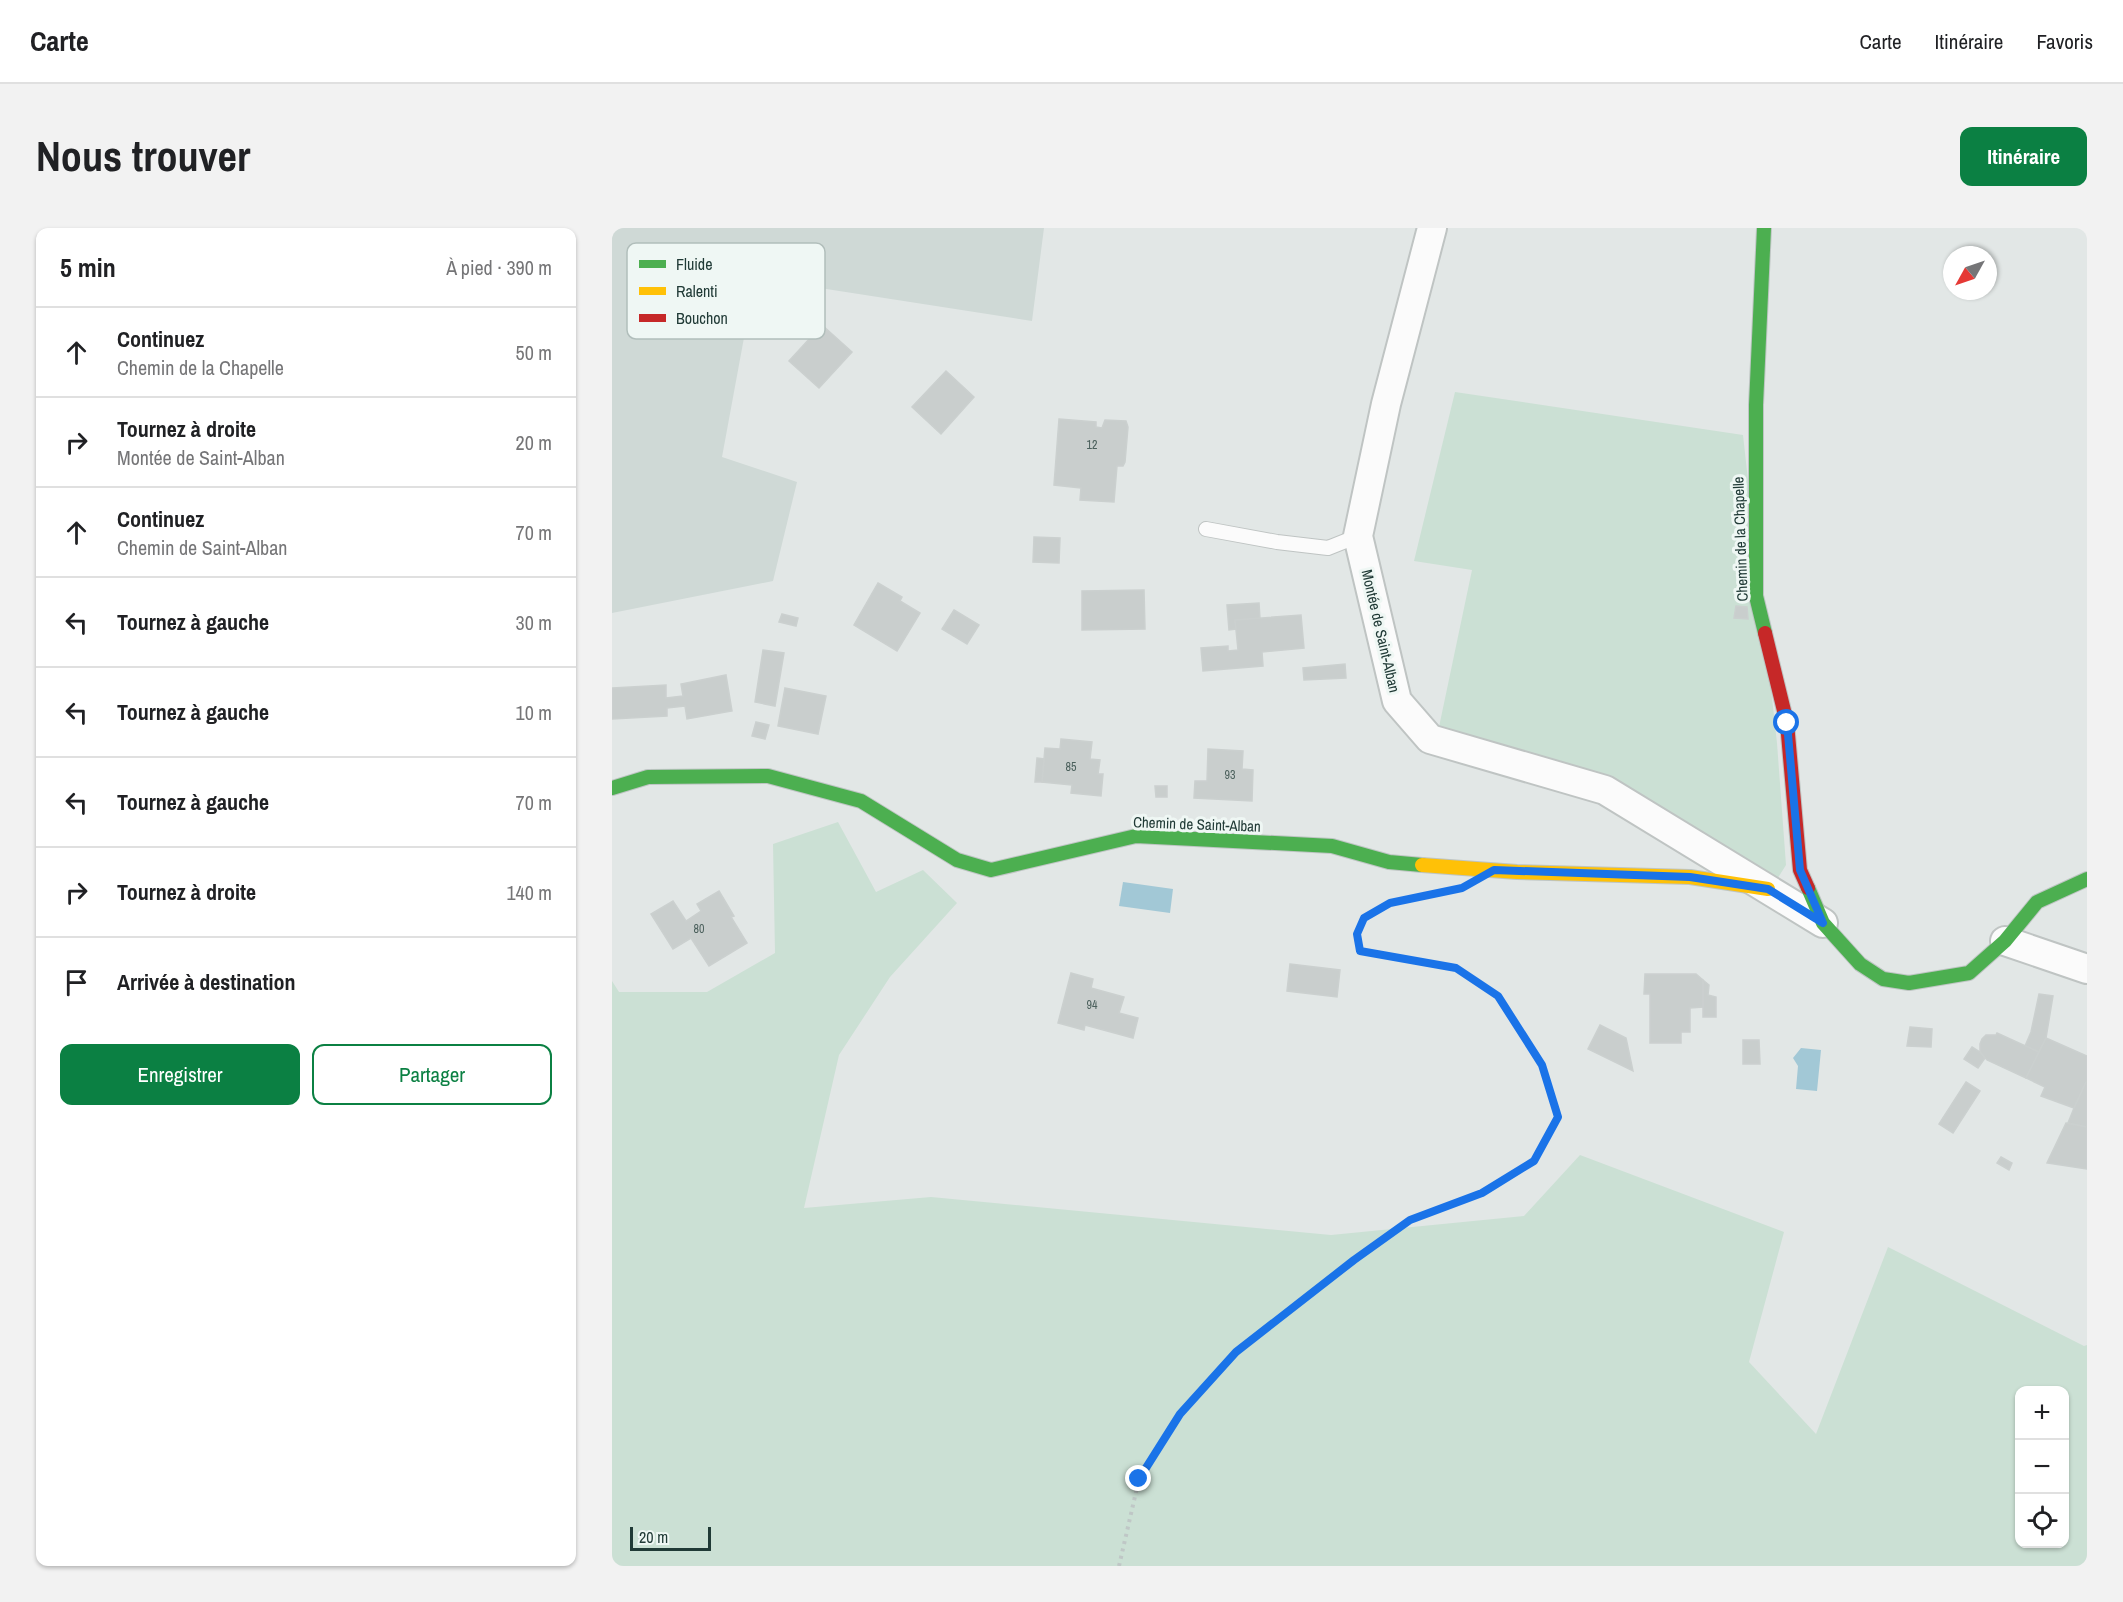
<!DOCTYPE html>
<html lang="fr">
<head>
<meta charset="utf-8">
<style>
	:root { --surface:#fff; --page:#f2f2f2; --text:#202124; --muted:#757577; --line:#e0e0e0; --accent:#0b8043 }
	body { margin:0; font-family:"Archivo Narrow",sans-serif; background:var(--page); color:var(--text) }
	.controls { position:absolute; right:18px; bottom:18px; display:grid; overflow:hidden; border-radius:12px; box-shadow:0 2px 4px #0004 }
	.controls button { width:54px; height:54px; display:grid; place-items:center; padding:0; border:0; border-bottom:2px solid var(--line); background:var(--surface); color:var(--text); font:30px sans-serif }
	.compass { position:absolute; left:1331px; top:18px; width:54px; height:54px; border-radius:50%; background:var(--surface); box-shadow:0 2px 4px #0004; rotate:230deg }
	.scale { position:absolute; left:18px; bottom:15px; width:81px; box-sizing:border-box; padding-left:6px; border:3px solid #203a36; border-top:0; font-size:16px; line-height:21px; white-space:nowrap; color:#203a36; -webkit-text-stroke:4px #eff7f4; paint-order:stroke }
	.stop { position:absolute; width:18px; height:18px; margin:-14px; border:4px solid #1a73e8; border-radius:50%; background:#fff }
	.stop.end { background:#1a73e8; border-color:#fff; box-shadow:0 2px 6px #0008 }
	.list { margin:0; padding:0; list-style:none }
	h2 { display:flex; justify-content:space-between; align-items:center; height:78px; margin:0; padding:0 24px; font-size:26px }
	h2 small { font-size:20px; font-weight:400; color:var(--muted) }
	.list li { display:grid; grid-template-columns:39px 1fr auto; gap:18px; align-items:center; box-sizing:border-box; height:90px; padding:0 24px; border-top:2px solid var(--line) }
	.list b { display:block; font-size:22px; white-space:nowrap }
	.list p { margin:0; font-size:20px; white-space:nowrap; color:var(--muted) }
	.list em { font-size:20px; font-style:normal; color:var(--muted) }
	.actions { display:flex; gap:12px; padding:18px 24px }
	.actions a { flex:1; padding:14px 0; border:2px solid var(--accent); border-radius:12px; text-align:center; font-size:21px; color:var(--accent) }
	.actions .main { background:var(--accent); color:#fff }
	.icon { flex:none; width:33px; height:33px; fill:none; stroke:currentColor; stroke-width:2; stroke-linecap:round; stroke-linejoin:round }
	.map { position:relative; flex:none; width:1475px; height:1338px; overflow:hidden; border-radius:12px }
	header { display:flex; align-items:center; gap:36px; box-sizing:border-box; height:84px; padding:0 30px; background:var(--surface); border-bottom:2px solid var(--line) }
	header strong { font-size:28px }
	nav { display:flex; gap:33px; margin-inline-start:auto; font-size:21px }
	.intro { display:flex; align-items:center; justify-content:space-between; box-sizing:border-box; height:144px; padding:0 36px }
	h1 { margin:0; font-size:42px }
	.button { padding:15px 27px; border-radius:12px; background:var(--accent); color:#fff; font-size:21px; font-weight:700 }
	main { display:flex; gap:36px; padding:0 36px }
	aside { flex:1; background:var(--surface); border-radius:12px; box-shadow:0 2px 4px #0004 }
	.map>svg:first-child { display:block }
	.built { fill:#cfd9d6 }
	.green { fill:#cbe0d4; fill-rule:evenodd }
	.water { fill:#a2c8d6 }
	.building { fill:#c9cecd; stroke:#cbd0cf; stroke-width:1.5 }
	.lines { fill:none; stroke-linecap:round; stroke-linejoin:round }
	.lane-casing { stroke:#bfc4c3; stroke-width:16 }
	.street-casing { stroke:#bfc4c3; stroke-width:32 }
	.fast-casing { stroke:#bec5c3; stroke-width:16 }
	.slow-casing { stroke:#bec5c3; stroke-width:16 }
	.jam-casing { stroke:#bec5c3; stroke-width:16 }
	.path { stroke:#bfc7c6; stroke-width:4; stroke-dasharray:3 4.5; stroke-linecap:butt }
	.lane { stroke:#fbfbfb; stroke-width:14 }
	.street { stroke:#fbfbfb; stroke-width:28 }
	.fast { stroke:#4caf50; stroke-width:14 }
	.slow { stroke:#ffc107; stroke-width:14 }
	.jam { stroke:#c62828; stroke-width:14 }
	.route { stroke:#1a73e8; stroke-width:8 }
	.labels { text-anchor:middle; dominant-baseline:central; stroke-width:6; stroke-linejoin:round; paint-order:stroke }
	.number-label { font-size:12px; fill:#4b605c }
	.street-label { font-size:15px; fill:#203a36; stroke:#eff7f4 }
	.key { fill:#eff7f4; stroke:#b1bebb; stroke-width:1.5 }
	.key-label { font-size:16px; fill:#203a36 }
</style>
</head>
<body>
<header>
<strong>Carte</strong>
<nav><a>Carte</a><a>Itinéraire</a><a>Favoris</a></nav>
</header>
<div class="intro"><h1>Nous trouver</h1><a class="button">Itinéraire</a></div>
<main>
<aside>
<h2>5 min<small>À pied · 390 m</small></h2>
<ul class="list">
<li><svg class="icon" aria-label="ahead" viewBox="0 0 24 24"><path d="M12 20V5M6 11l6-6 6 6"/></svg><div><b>Continuez</b><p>Chemin de la Chapelle</p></div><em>50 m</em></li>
<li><svg class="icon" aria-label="right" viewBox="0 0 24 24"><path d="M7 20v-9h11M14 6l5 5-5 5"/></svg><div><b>Tournez à droite</b><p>Montée de Saint-Alban</p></div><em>20 m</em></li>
<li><svg class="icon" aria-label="ahead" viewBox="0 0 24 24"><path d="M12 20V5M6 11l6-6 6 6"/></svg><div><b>Continuez</b><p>Chemin de Saint-Alban</p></div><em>70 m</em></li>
<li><svg class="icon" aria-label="left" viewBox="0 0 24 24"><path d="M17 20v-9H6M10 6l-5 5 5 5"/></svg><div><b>Tournez à gauche</b></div><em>30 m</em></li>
<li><svg class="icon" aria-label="left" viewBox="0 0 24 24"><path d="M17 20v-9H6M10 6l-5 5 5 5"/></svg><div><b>Tournez à gauche</b></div><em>10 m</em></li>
<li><svg class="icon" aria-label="left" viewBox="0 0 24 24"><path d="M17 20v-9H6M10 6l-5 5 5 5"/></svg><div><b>Tournez à gauche</b></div><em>70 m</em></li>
<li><svg class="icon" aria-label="right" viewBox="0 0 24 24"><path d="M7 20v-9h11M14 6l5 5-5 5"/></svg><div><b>Tournez à droite</b></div><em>140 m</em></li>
<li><svg class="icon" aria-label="arrive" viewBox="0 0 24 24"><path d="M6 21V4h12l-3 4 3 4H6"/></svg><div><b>Arrivée à destination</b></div></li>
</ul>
<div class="actions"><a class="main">Enregistrer</a><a>Partager</a></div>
</aside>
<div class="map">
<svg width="1475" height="1338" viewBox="0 0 1475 1338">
	<rect width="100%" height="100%" fill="#e2e7e6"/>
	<path class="built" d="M 0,0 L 432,0 L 420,93 L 143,50 L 110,229 L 185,254 L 161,353 L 0,385 Z"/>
	<g class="green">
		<path d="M 843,164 L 1131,207 L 1165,515 L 1174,637 L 1162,656 L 827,499 L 860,342 L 802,333 Z"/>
		<path d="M 226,594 L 264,664 L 311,642 L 345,675 L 278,749 L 227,827 L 192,980 L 319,969 L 719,1007 L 912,988 L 968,927 L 1172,1004 L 1137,1134 L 1204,1206 L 1276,1019 L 1472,1118 L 1475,1117 L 1475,1338 L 0,1338 L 0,753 L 7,764 L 95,764 L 163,725 L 161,616 ZM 1408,1162 L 1452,1162 L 1452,1316 L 1408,1316 Z"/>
	</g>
	<g class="water">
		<path d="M 511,654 L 561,661 L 558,685 L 507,678 Z"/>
		<path d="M 1189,820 L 1209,822 L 1205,863 L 1184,861 L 1186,838 L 1181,830 Z"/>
	</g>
	<g class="building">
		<path d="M 210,97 L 240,124 L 207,160 L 177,133 Z"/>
		<path d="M 334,143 L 362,169 L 329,206 L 300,179 Z"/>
		<path d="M 447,191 L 484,194 L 484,199 L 490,200 L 493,192 L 514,193 L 516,199 L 513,234 L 511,238 L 505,238 L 502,274 L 468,272 L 469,260 L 442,257 Z"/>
		<path d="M 422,309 L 448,310 L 447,335 L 421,334 Z"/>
		<path d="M 266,355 L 290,369 L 288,373 L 308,385 L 285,423 L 242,397 Z"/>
		<path d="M 532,362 L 533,401 L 470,402 L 470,363 Z"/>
		<path d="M 647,375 L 648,391 L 623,392 L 624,401 L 617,402 L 615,377 Z"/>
		<path d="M 1124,378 L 1135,379 L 1136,391 L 1122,390 Z"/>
		<path d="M 342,382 L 367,397 L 355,416 L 330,401 Z"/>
		<path d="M 170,386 L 186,390 L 184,398 L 167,394 Z"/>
		<path d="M 689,387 L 692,420 L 650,424 L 651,438 L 591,443 L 589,420 L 616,418 L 616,423 L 626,422 L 623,392 Z"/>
		<path d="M 151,422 L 172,425 L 163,478 L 143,474 Z"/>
		<path d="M 733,436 L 734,450 L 692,452 L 691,440 Z"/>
		<path d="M 114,447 L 120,483 L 75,491 L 73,478 L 55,480 L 55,488 L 0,491 L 0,460 L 54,457 L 54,470 L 71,468 L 69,456 Z"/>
		<path d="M 173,460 L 214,468 L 206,506 L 166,498 Z"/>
		<path d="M 144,494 L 157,497 L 153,511 L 140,508 Z"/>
		<path d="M 449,511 L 480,514 L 478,531 L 488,532 L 486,546 L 491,546 L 489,568 L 459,565 L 460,557 L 430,554 L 433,520 L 448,521 Z"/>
		<path d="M 596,521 L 631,523 L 630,541 L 641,542 L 640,573 L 582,570 L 583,553 L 595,553 Z"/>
		<path d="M 425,530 L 432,531 L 430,554 L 423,554 Z"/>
		<path d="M 543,558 L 555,558 L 555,569 L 544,569 Z"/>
		<path d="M 107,663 L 122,688 L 119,689 L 135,715 L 97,738 L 79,710 L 61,721 L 39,686 L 61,673 L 74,693 L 89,683 L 85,676 Z"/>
		<path d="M 678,736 L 728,742 L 725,769 L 675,763 Z"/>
		<path d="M 459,745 L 481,751 L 479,760 L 512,769 L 507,785 L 526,790 L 521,810 L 473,797 L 472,802 L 446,795 Z"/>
		<path d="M 1033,746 L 1084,746 L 1091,752 L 1091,779 L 1078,780 L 1078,804 L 1069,804 L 1069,815 L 1038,815 L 1038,766 L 1032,766 Z"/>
		<path d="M 1091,752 L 1097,757 L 1096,767 L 1104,769 L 1104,789 L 1091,789 Z"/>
		<path d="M 1427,766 L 1441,768 L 1434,810 L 1427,824 L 1413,818 L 1419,804 Z"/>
		<path d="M 988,797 L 1014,810 L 1021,843 L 976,821 Z"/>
		<path d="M 1298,799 L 1320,801 L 1319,819 L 1295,818 Z"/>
		<path d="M 1385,805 L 1427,824 L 1414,850 L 1375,832 L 1368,824 L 1368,816 L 1370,811 L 1374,807 L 1384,807 Z"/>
		<path d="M 1434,810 L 1475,828 L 1475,852 L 1462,880 L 1429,868 L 1433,859 L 1414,850 Z"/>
		<path d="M 1131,812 L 1147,812 L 1148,836 L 1131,836 Z"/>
		<path d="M 1360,819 L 1368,824 L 1373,830 L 1366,840 L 1352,831 Z"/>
		<path d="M 1475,852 L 1475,899 L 1456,895 L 1462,880 Z"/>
		<path d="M 1354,854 L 1368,863 L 1341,905 L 1327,896 Z"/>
		<path d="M 1454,895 L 1475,899 L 1475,941 L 1435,935 Z"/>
		<path d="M 1389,929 L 1400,935 L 1397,942 L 1385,935 Z"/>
	</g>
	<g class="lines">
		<defs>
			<path id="lane" d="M 594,301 L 665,314 L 716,320 L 746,308"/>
			<g id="street">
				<path d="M 820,0 L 774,176 L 746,308 L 785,473 L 818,511 L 993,562 L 1211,695"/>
				<path d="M 1393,713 L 1475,741"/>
			</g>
			<g id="fast">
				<path d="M 1152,0 L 1144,177 L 1144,368 L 1153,405"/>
				<path d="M 0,560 L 36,549 L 156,548 L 249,573 L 345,632 L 379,642 L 524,608 L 720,618 L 777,634 L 810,637"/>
				<path d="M 1196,660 L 1211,695 L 1248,736 L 1271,751 L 1297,755 L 1357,745 L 1393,713 L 1425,674 L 1475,651"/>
			</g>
			<path id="slow" d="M 810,637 L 905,644 L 1078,649 L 1156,661"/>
			<path id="jam" d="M 1153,405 L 1175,495 L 1188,642 L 1196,660"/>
		</defs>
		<use href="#lane" class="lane-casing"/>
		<use href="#street" class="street-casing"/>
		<use href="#fast" class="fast-casing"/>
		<use href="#slow" class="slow-casing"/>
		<use href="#jam" class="jam-casing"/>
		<path class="path" d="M 507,1338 L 527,1251 L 568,1186 L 624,1124 L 742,1032 L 798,992 L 870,965 L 922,934 L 946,889 L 930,837 L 886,768 L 845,740 L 748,723 C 747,718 746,713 746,708 C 746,680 791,673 812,668"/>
		<use href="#lane" class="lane"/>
		<use href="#street" class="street"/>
		<use href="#fast" class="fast"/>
		<use href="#slow" class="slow"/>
		<use href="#jam" class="jam"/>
	</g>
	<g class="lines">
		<path class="route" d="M 527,1251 L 568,1186 L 624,1124 L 742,1032 L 798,992 L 870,965 L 922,933 L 946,889 L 930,837 L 886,768 L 844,740 L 748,723 L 745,706 L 752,690 L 778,675 L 850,660 L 882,642 L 1078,649 L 1156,661 L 1211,695 L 1188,642 L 1175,495"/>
	</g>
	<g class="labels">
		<g class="number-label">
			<text x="480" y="217">12</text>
			<text x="459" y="539">85</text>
			<text x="618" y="547">93</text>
			<text x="87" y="701">80</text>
			<text x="480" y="777">94</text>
		</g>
		<g class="street-label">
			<text transform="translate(1128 311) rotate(-92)">Chemin de la Chapelle</text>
			<text transform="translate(769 403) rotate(77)">Montée de Saint-Alban</text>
			<text transform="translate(585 596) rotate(2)">Chemin de Saint-Alban</text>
		</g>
	</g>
	<rect x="15" y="15" width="198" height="96" rx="9" class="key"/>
	<rect x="27" y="32" width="27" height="8" fill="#4caf50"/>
	<rect x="27" y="59" width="27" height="8" fill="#ffc107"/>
	<rect x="27" y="86" width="27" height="8" fill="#c62828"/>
	<g class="key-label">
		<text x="64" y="42">Fluide</text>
		<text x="64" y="69">Ralenti</text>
		<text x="64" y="96">Bouchon</text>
	</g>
</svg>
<div class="controls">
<button>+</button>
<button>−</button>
<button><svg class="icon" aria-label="locate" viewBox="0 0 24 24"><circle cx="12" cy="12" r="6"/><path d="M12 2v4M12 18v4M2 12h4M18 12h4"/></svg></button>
</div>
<svg class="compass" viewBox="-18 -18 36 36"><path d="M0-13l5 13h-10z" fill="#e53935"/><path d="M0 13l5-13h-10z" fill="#757577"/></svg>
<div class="scale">20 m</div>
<div class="stop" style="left:1175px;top:495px"></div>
<div class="stop end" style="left:527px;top:1251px"></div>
</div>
</main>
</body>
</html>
